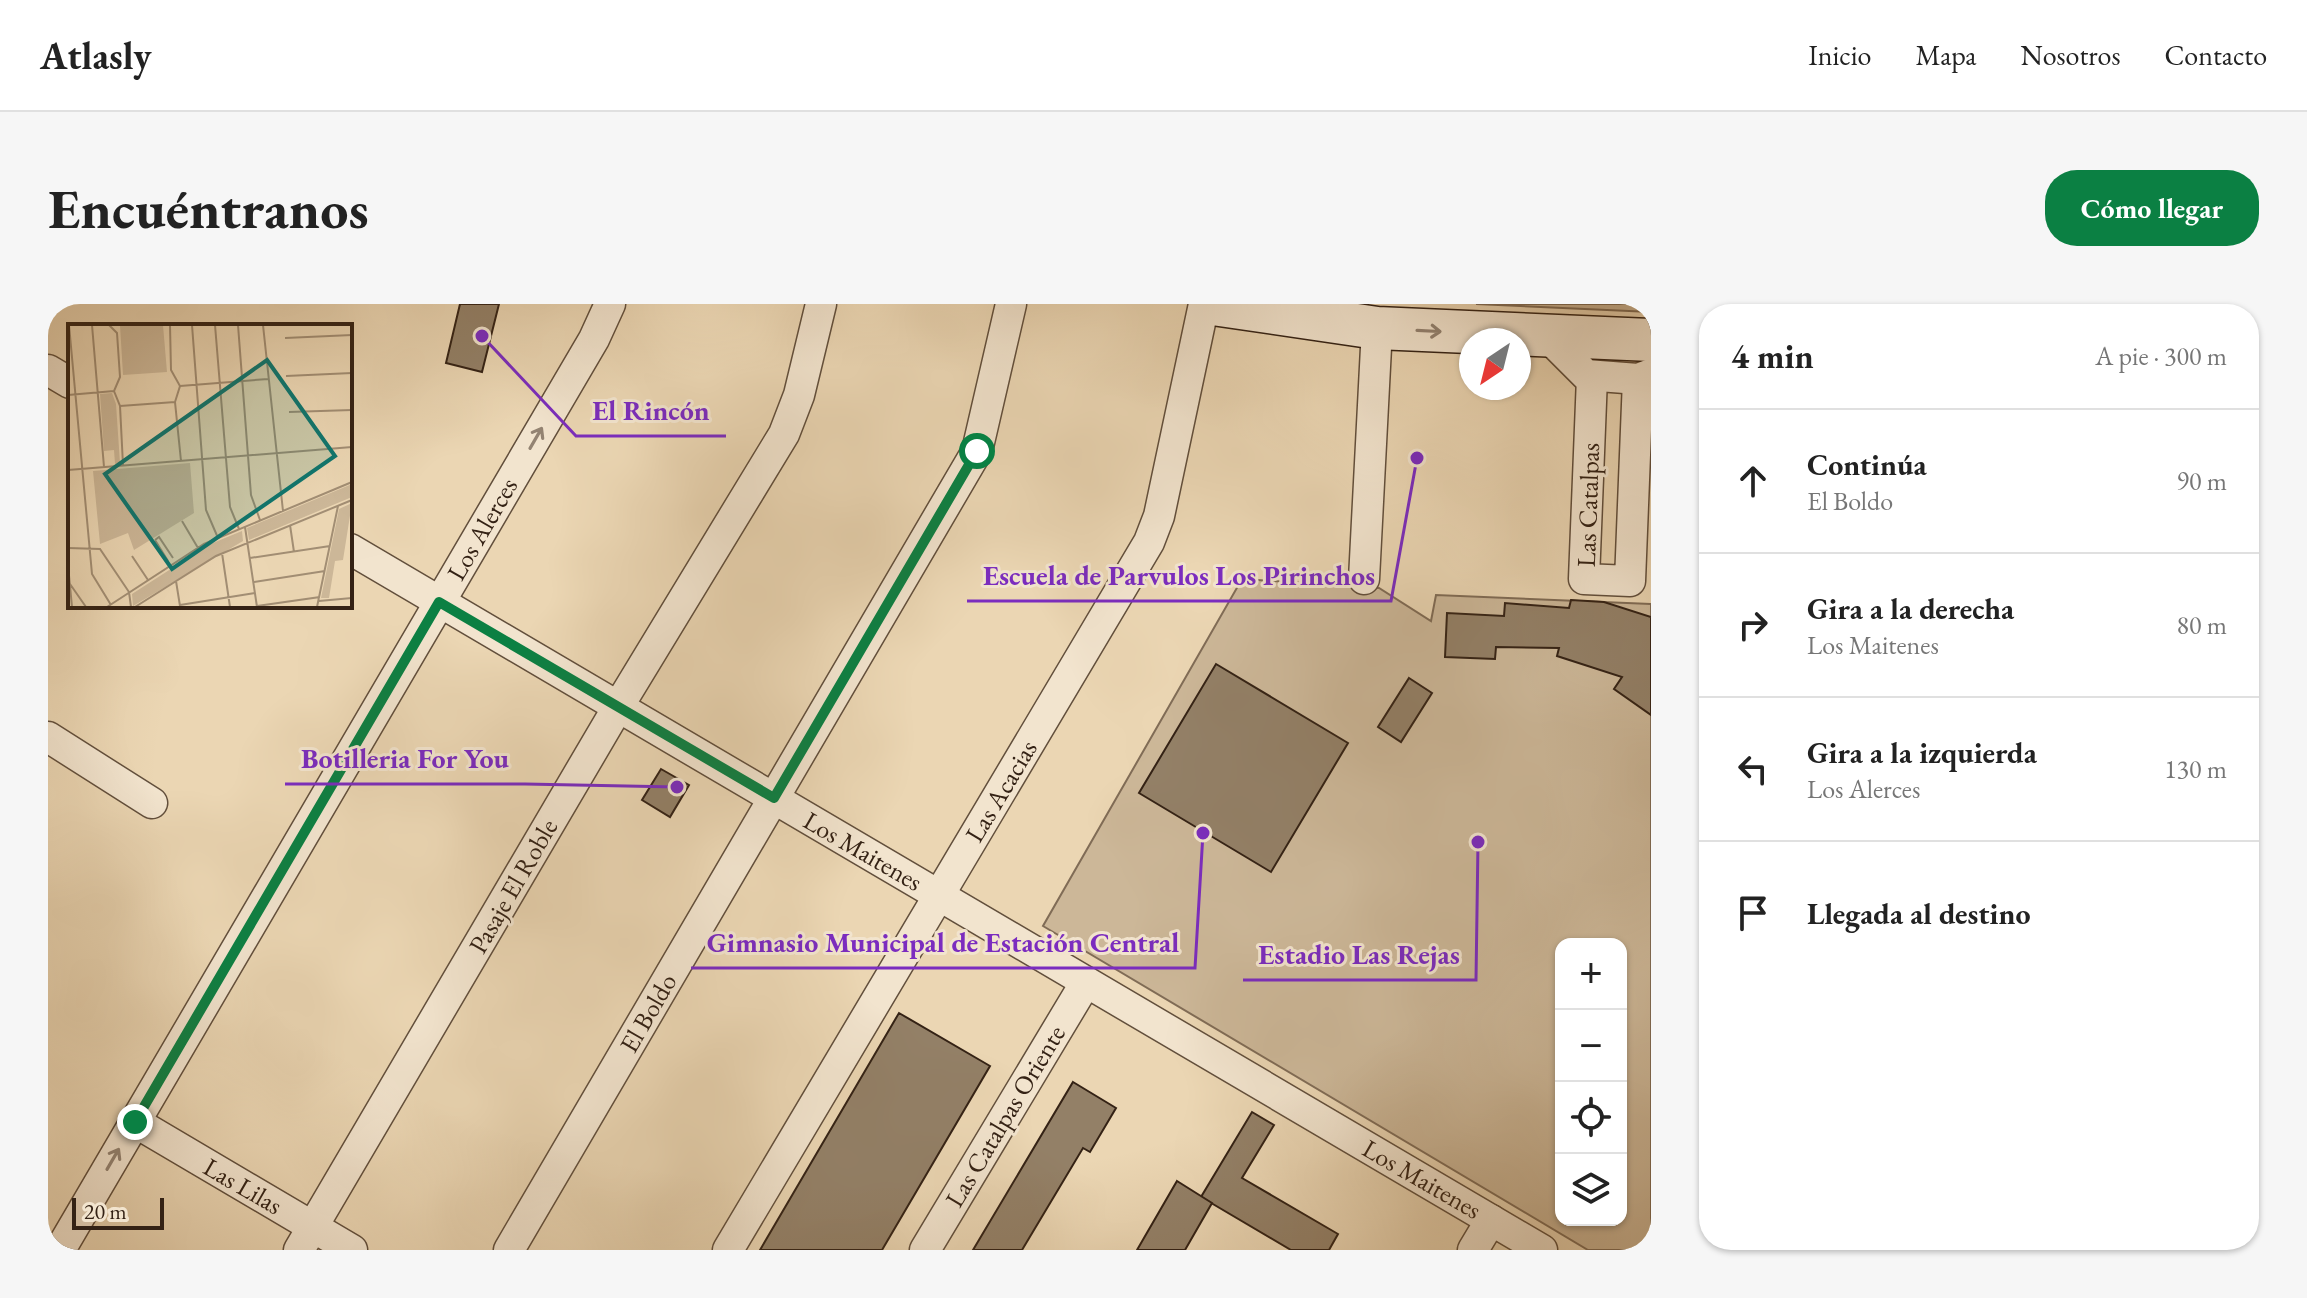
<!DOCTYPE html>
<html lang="es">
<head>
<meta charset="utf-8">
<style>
	:root { --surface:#fff; --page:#f6f6f6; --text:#222; --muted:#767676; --line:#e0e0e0; --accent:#0b8043 }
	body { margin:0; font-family:"EB Garamond",serif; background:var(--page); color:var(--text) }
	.controls { position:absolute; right:24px; bottom:24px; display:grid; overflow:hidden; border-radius:16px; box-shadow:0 2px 6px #0004 }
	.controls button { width:72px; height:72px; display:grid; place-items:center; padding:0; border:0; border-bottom:2px solid var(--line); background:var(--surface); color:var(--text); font:40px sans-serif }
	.compass { position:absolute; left:1411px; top:24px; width:72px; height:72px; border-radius:50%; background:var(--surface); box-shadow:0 2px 6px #0004; rotate:215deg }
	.scale { position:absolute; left:24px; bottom:20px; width:92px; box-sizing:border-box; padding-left:8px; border:4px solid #342215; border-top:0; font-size:22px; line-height:28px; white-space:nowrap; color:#342215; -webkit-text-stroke:6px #f2e4ce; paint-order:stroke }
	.stop { position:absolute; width:24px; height:24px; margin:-18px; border:6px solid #0b8043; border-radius:50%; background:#fff }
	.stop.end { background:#0b8043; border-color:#fff; box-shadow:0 2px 8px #0008 }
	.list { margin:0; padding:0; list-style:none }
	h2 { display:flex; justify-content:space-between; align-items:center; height:104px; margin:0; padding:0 32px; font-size:34px }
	h2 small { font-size:26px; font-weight:400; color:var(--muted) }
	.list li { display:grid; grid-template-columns:52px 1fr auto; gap:24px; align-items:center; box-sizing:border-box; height:144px; padding:0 32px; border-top:2px solid var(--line) }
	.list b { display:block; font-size:30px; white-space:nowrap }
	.list p { margin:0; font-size:26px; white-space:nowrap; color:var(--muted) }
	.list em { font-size:26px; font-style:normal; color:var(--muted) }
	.icon { flex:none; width:44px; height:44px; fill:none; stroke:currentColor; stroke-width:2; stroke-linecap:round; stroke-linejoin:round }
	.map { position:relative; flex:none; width:1603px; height:946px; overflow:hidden; border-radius:32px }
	header { display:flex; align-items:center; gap:48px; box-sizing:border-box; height:112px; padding:0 40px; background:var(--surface); border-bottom:2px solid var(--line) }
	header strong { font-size:38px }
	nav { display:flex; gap:44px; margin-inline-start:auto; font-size:28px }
	.intro { display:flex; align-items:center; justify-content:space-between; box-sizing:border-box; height:192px; padding:0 48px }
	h1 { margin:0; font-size:56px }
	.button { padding:20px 36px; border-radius:32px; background:var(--accent); color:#fff; font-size:28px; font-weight:700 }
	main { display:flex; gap:48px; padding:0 48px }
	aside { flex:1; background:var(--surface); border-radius:32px; box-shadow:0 2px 6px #0004 }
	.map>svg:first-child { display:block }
	.green { fill:#ccb798; stroke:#806c56; stroke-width:2; fill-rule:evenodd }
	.building { fill:#938067; stroke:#342215; stroke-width:2 }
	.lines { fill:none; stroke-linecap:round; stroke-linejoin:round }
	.minor-casing { stroke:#624f3c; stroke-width:33 }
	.secondary-casing { stroke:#342215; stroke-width:45 }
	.minor { stroke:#f2e4ce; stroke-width:30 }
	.secondary { stroke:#f2e4ce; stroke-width:42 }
	.oneway { stroke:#938372 }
	.route { stroke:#0b8043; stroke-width:10 }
	.labels { text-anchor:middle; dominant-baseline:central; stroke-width:6; stroke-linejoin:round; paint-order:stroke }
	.street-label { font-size:26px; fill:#342215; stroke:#f2e4ce }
	.inset-road { fill:none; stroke:#a28e74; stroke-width:2 }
	.view { fill:#0f766e; fill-opacity:0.15; stroke:#0f766e; stroke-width:4 }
	.inset-edge { fill:none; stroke:#342215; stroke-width:4 }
	.leader { fill:none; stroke:#7b2cbf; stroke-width:3 }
	.callout-dot { fill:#7b2cbf; stroke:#f2e4ce; stroke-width:3 }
	.callout-label { font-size:28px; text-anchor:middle; font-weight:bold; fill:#7b2cbf; stroke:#f2e4ce; stroke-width:6; stroke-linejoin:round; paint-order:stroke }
</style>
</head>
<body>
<header>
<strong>Atlasly</strong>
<nav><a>Inicio</a><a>Mapa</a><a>Nosotros</a><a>Contacto</a></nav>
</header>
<div class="intro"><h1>Encuéntranos</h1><a class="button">Cómo llegar</a></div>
<main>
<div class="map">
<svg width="1603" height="946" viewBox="0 0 1603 946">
	<rect width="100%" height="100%" fill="#ebd6b3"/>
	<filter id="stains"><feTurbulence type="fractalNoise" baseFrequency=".0025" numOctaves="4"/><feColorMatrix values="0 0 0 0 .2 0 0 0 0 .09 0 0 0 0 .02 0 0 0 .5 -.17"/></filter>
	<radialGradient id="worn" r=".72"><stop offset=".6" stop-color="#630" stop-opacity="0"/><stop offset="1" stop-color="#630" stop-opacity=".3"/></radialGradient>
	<g class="green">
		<path d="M 1428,0 L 1603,0 L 1603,8 Z"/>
		<path d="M 1194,275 L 1331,284 L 1383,317 L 1388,291 L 1603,300 L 1603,946 L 1540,946 L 995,622 ZM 1513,640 L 1573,640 L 1573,916 L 1513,916 Z"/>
	</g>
	<g class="building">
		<path d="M 412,0 L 451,0 L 434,68 L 398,59 Z"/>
		<path d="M 1523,296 L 1556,298 L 1603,313 L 1603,411 L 1566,385 L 1574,373 L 1509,352 L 1511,344 L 1448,343 L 1447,355 L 1397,353 L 1399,309 L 1456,312 L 1457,299 L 1521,304 Z"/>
		<path d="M 1168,360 L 1300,439 L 1223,568 L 1091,489 Z"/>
		<path d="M 1361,374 L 1384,389 L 1353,438 L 1330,423 Z"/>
		<path d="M 613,465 L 641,481 L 622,513 L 594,496 Z"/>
		<path d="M 851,709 L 942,762 L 834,946 L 712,946 Z"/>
		<path d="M 1025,778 L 1068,804 L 1042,848 L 1035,844 L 974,946 L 925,946 Z"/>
		<path d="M 1204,808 L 1226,821 L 1194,874 L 1290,930 L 1281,946 L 1243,946 L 1153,893 Z"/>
		<path d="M 1129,877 L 1164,899 L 1137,946 L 1089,946 Z"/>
	</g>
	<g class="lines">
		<defs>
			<g id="minor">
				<path d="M 1500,33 L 1538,71 L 1590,75 L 1603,70"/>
				<path d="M 0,66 L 22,79"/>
				<path d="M 1544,73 L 1536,275 L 1582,277 L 1590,75"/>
				<path d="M 302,245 L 1494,946"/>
				<path d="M 1316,275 L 1329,24"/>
				<path d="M 0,433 L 104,499"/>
				<path d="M 87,818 L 304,946"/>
				<path d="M 12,946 L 546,35 L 562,0"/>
				<path d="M 251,946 L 570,403 L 736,130 L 751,91 L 773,0"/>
				<path d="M 461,946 L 929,147 L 963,0"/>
				<path d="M 680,946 L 1101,238 L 1111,212 L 1156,0"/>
				<path d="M 877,946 L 1038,678"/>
				<path d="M 1425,946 L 1443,916"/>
			</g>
			<path id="secondary" d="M 1165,0 L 1329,24 L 1603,36"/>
		</defs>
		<use href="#minor" class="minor-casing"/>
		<use href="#secondary" class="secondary-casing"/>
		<use href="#minor" class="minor"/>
		<use href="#secondary" class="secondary"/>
	</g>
	<defs><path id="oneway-shaft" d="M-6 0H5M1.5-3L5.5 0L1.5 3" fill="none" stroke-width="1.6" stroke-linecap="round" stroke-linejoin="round" transform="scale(2)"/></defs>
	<g class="oneway">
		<use href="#oneway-shaft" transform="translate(1381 27) rotate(3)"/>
		<use href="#oneway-shaft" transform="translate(488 134) rotate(-60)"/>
		<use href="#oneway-shaft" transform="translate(65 855) rotate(-60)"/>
	</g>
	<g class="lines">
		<path class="route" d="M 87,818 L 391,298 L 726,494 L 929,147"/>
	</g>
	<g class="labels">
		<g class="street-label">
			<text transform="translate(1540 201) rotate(-88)">Las Catalpas</text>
			<text transform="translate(434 225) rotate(-60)">Los Alerces</text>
			<text transform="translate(953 487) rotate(-59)">Las Acacias</text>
			<text transform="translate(815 547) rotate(30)">Los Maitenes</text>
			<text transform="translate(465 582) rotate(-60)">Pasaje El Roble</text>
			<text transform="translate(600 709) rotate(-60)">El Boldo</text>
			<text transform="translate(957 812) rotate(-59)">Las Catalpas Oriente</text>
			<text transform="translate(1374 875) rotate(30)">Los Maitenes</text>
			<text transform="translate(195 882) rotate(30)">Las Lilas</text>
		</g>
	</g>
	<g transform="translate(20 20)">
		<rect width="284" height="284" fill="#ebd6b3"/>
		<path d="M 52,1 L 95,1 L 99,48 L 55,51 ZM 44,69 L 48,80 L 52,139 L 47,140 L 46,126 L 36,127 L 32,70 ZM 122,139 L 126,189 L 66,226 L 60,209 L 32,220 L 25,147 ZM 284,160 L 284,173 L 181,216 L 179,204 ZM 284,179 L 275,236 L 267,237 L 261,274 L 253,274 L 271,185 ZM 174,207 L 175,217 L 65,282 L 64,270 L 140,221 Z" fill="#ccb798"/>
		<path class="inset-road" d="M 1,1 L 24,250 L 43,281M 24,1 L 36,143M 41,1 L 49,9 L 52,53 L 46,67 L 52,82 L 55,141M 102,1 L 103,46 L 112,62 L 107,78 L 113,137M 124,1 L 138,186 L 150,214M 147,1 L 162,183 L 171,205M 170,1 L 183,171 L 192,196M 195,1 L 215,187M 217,14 L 284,11M 218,52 L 284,49M 112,62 L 200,55M 0,71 L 46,67M 52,82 L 107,78M 221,88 L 284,86M 0,146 L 284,123M 114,197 L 130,224M 222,201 L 226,228M 177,203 L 189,283M 87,216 L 91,213 L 105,234M 87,216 L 100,237M 0,224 L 32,225 L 61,268 L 63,283M 154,229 L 162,283M 64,232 L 80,256M 182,234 L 262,222M 0,241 L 4,283M 108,257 L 112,282M 186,258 L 257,247M 2,260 L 18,283M 251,277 L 284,274M 112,281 L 187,269M 189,282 L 252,273M 39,283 L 136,220 L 284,158M 67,283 L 148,232 L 284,176M 249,283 L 270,182"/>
		<path class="view" d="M 199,36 L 267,132 L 104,245 L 37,150 Z"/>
		<rect width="284" height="284" class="inset-edge"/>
	</g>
	<path class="leader" d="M434 32L528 132H678M1369 154L1343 297H919M629 483L477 480H237M1155 529L1147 664H643M1430 538L1428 676H1195"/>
	<g class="callout-dot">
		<circle cx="434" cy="32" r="8"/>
		<circle cx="1369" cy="154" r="8"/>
		<circle cx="629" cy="483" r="8"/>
		<circle cx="1155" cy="529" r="8"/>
		<circle cx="1430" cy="538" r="8"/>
	</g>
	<g class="callout-label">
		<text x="603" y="116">El Rincón</text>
		<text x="1131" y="281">Escuela de Parvulos Los Pirinchos</text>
		<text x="357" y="464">Botilleria For You</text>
		<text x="895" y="648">Gimnasio Municipal de Estación Central</text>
		<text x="1311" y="660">Estadio Las Rejas</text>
	</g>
	<rect width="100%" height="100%" filter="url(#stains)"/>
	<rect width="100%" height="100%" fill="url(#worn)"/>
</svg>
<div class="controls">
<button>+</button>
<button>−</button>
<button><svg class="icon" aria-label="locate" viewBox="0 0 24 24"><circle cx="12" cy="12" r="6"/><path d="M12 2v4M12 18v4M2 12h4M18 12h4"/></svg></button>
<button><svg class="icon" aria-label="layers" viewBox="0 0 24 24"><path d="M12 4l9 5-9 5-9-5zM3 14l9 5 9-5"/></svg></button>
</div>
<svg class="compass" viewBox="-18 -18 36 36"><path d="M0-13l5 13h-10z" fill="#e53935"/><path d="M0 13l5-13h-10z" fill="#767676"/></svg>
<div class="scale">20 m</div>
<div class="stop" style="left:929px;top:147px"></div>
<div class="stop end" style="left:87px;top:818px"></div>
</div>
<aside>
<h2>4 min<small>A pie · 300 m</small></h2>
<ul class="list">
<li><svg class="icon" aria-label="ahead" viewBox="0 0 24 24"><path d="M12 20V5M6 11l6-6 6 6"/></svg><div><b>Continúa</b><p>El Boldo</p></div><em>90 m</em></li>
<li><svg class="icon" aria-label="right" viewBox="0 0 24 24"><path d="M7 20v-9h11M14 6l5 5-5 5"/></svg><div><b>Gira a la derecha</b><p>Los Maitenes</p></div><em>80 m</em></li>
<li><svg class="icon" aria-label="left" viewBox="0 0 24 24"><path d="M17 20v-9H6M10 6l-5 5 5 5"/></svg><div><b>Gira a la izquierda</b><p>Los Alerces</p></div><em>130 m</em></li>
<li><svg class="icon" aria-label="arrive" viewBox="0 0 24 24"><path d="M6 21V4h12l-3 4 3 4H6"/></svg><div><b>Llegada al destino</b></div></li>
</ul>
</aside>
</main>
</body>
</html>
